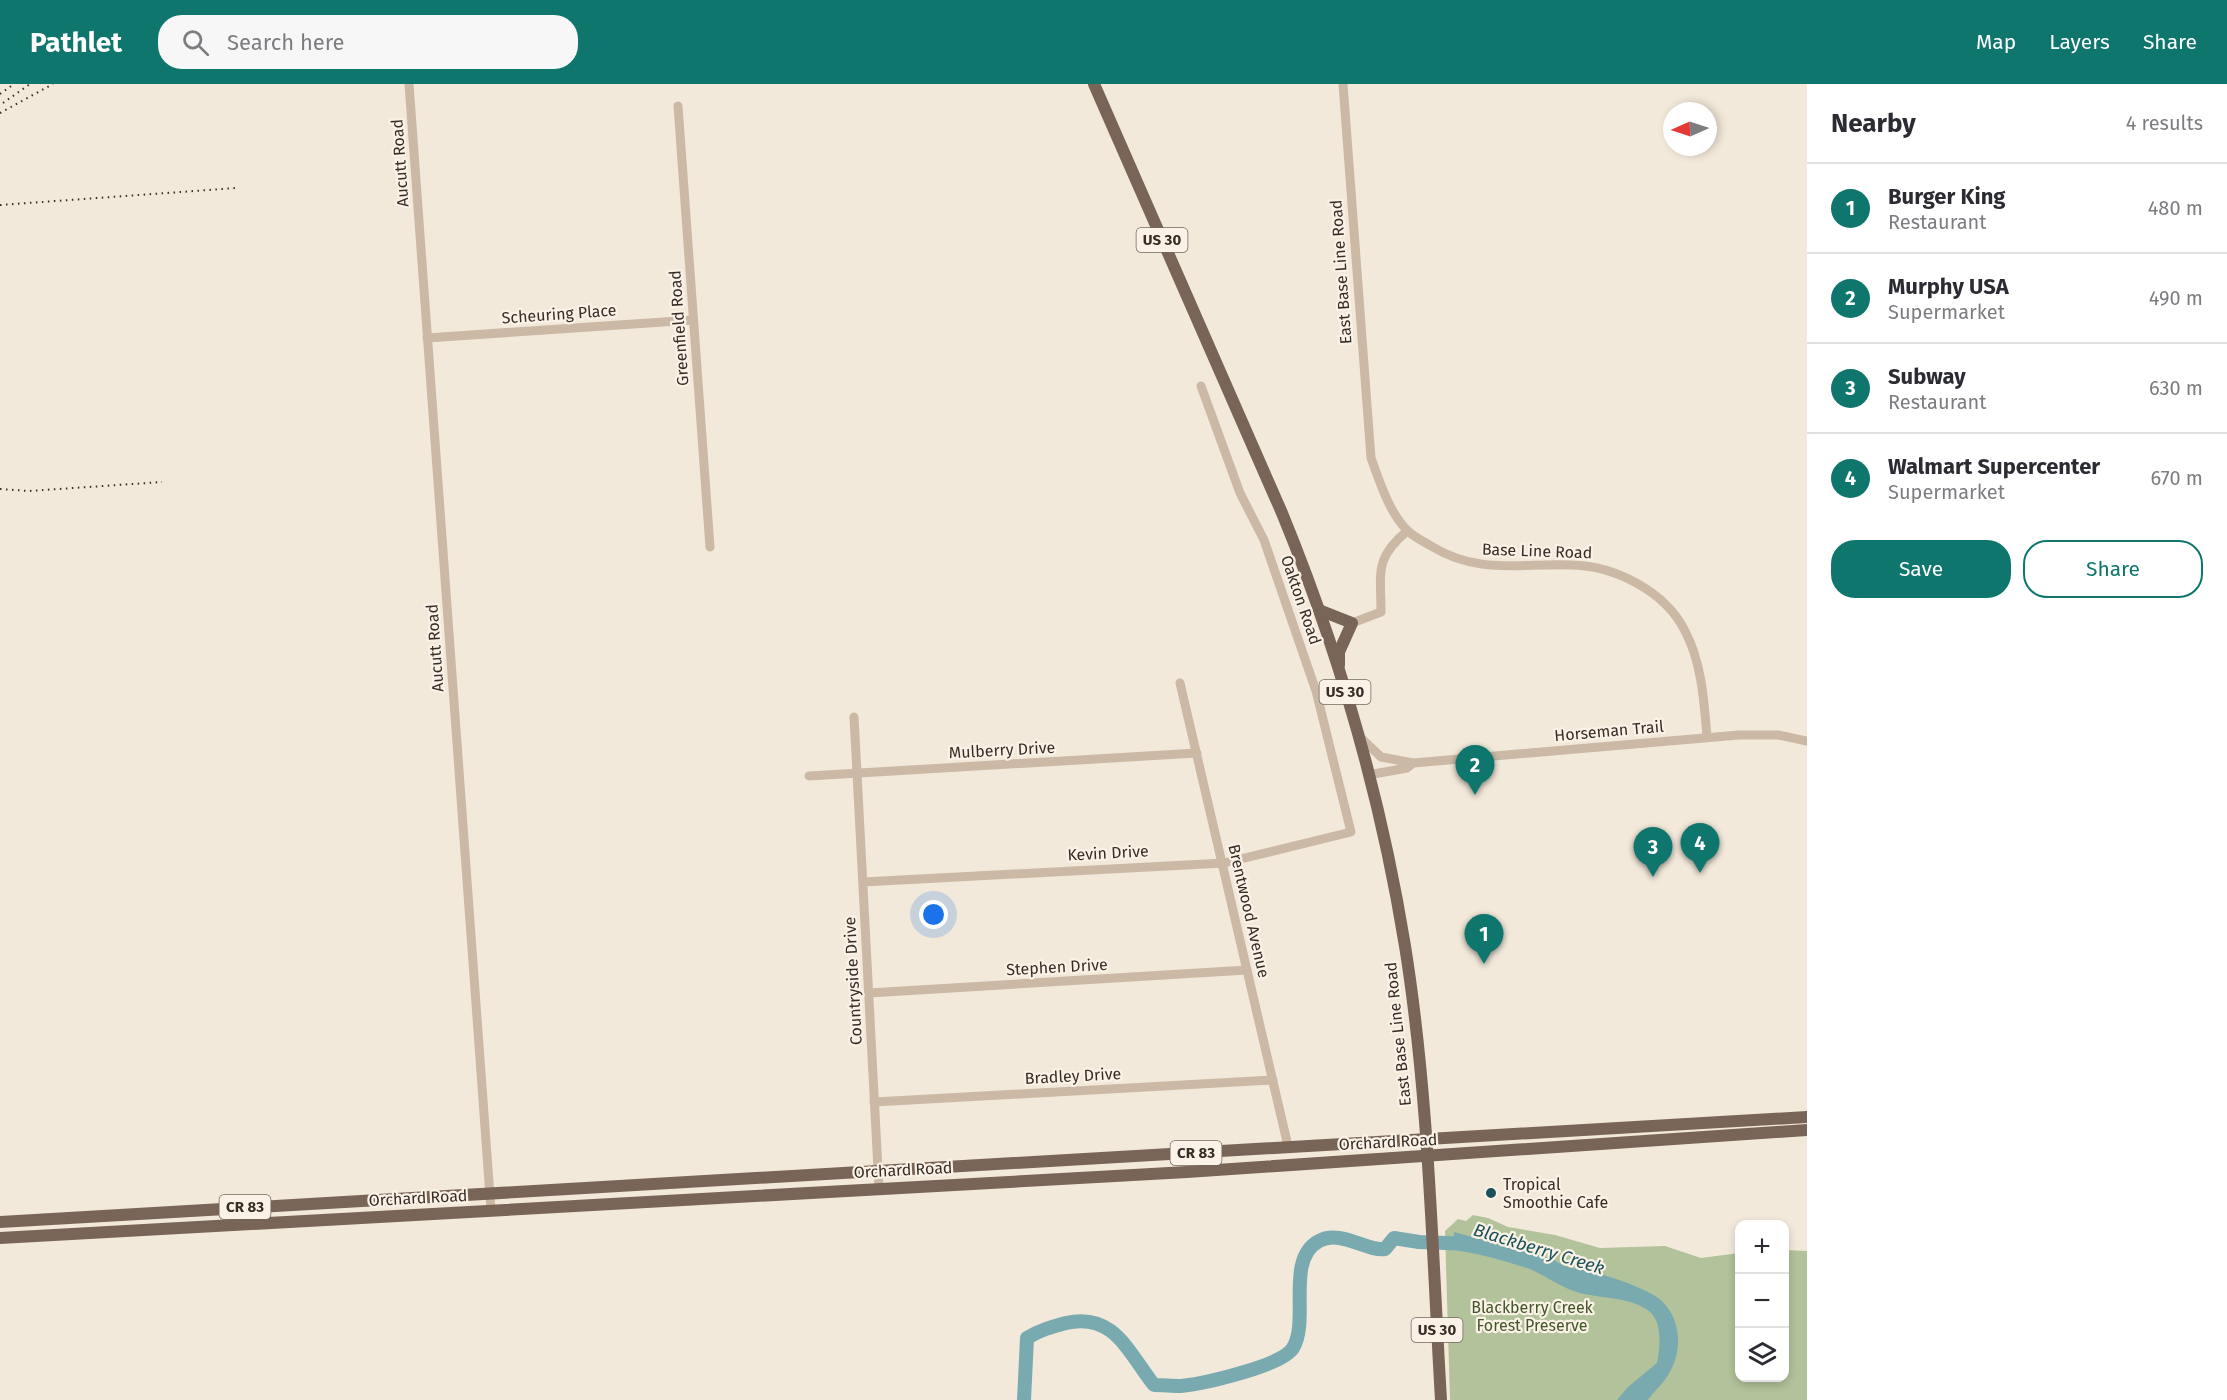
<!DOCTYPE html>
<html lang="en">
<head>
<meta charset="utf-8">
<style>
	:root { --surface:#fff; --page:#f7f7f7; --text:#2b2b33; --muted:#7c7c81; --line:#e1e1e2; --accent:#0f766e }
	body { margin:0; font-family:"Fira Sans",sans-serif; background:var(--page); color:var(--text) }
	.controls { position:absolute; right:18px; bottom:18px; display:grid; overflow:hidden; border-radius:12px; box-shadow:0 3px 9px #0003 }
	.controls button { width:54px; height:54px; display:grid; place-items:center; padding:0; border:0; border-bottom:2px solid var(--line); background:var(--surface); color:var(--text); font:30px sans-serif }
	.compass { position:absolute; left:1663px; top:18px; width:54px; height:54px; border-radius:50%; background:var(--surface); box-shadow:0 3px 9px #0003; rotate:267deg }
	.you { position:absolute; left:934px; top:831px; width:21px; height:21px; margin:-15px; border:4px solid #fff; border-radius:50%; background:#1a73e8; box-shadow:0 0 0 9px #1a73e833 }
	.badge { display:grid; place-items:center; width:39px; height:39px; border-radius:50%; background:var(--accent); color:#fff; font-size:20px; font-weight:700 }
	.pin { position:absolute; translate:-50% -50px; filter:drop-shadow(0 2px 3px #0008) }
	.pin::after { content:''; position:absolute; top:32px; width:21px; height:18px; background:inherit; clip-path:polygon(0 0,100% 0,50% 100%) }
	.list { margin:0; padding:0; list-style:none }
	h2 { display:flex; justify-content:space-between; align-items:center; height:78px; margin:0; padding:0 24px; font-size:26px }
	h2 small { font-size:20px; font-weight:400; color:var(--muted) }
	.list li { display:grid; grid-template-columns:39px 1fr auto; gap:18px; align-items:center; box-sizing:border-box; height:90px; padding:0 24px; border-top:2px solid var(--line) }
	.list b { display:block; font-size:22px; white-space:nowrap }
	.list p { margin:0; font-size:20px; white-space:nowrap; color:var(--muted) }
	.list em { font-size:20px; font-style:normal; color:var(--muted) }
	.actions { display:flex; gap:12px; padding:18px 24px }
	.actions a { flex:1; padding:14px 0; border:2px solid var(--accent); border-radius:24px; text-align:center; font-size:21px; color:var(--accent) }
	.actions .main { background:var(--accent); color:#fff }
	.icon { flex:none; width:33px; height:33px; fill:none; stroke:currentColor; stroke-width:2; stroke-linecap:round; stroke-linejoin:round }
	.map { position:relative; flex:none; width:1807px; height:1316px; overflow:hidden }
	header { display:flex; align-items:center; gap:36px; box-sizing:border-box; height:84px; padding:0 30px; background:var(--accent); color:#fff }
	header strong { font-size:28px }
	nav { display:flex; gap:33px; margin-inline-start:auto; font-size:21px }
	.search { width:420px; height:54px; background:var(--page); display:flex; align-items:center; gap:15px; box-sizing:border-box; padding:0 21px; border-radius:24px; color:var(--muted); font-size:22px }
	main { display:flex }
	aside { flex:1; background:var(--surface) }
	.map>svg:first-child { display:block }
	.green { fill:#b2c29a }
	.water { fill:#78aab0 }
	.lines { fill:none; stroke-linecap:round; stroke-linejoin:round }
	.river { stroke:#78aab0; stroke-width:14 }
	.minor { stroke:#cbb9a6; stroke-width:9 }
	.major { stroke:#796557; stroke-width:12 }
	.rail { stroke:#372d27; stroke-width:2; stroke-dasharray:1.5 4.5; stroke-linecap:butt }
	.poi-dot { fill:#1b5159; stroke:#faf2e6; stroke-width:2 }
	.labels { text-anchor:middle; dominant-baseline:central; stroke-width:4.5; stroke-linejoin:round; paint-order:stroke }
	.shield { fill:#faf2e6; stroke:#726860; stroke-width:1.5 }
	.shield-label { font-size:15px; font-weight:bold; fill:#372d27 }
	.street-label { font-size:16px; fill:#372d27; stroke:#faf2e6 }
	.poi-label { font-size:16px; fill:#372d27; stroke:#faf2e6; text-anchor:start }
	.park-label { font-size:16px; fill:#43562a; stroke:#faf2e6 }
	.water-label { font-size:18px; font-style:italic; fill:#1b5159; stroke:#faf2e6 }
</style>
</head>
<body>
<header>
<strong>Pathlet</strong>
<div class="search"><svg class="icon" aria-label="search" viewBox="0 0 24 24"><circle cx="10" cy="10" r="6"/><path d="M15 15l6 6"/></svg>Search here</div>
<nav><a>Map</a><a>Layers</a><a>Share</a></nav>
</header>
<main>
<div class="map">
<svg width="1807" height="1316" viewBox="0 0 1807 1316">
	<rect width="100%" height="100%" fill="#f2e9da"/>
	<path class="green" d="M 1473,1131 L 1488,1134 L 1508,1143 L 1555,1151 L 1600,1164 L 1665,1162 L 1701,1174 L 1739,1169 L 1740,1294 L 1784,1294 L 1785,1166 L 1807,1167 L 1807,1316 L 1450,1316 L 1445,1147 L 1458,1135 L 1466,1137 Z"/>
	<path class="water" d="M 1454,1148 L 1553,1175 C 1566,1186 1581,1184 1596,1189 C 1615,1194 1635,1201 1652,1210 C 1681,1226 1685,1265 1668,1291 C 1663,1300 1654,1307 1648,1316 L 1617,1316 L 1628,1303 L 1657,1279 C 1660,1264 1663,1238 1649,1227 C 1630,1212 1598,1215 1577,1208 C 1559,1203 1544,1190 1527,1184 C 1503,1176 1479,1170 1455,1166 Z"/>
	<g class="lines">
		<path class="river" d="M 1024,1316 L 1027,1254 C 1040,1246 1051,1243 1066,1239 C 1114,1228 1128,1268 1154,1301 C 1163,1301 1172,1302 1181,1302 C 1202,1300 1282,1282 1293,1264 C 1310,1236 1285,1175 1319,1157 C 1340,1145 1368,1168 1385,1165 L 1394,1154 L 1419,1158 L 1472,1160"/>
		<g class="minor">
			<path d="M 409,0 L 491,1126"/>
			<path d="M 1343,0 L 1371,374 C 1380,398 1389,429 1408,447 C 1414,453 1423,457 1431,462 C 1479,491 1519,479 1572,481 C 1615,482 1665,507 1685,547 C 1702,579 1704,618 1707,653"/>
			<path d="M 678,22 L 710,463"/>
			<path d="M 427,254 L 693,236"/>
			<path d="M 1352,539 L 1381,528 C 1381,488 1374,475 1407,447"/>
			<path d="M 1180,599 L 1288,1062"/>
			<path d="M 854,633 L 879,1104"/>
			<path d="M 1359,652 L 1381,673 L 1413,679 L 1739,651 L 1778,651 L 1807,657"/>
			<path d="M 1368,691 L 1407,684 L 1413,679"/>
			<path d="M 809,692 L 1197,669"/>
			<path d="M 863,798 L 1224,779 L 1351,748 L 1316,607 L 1264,456 L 1240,409 L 1201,302"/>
			<path d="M 869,909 L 1247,886"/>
			<path d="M 874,1018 L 1273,996"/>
		</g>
		<g class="major">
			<path d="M 1094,0 L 1282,429 C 1339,568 1381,714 1405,862 C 1429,1012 1432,1165 1441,1316"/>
			<path d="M 1319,526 L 1352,539 L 1339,568 L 1339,581"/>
			<path d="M 0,1138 L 1807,1033"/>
			<path d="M 0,1154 L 1187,1088 L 1807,1046"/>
		</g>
		<g class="rail">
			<path d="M 0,10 L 14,0"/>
			<path d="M 3,19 L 30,0"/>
			<path d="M 0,29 L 53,0"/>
			<path d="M 0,121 L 236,104"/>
			<path d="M 0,405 L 29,407 L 162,398"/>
		</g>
	</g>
	<circle class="poi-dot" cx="1491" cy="1109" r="6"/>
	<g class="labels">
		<g class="shield">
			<rect x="1136.5" y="144" width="51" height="24" rx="4.5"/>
			<rect x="1319.5" y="596" width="51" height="24" rx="4.5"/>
			<rect x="1170.5" y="1057" width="51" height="24" rx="4.5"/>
			<rect x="219.5" y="1111" width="51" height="24" rx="4.5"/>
			<rect x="1411.5" y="1234" width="51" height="24" rx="4.5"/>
		</g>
		<g class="shield-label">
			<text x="1162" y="156">US 30</text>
			<text x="1345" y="608">US 30</text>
			<text x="1196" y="1069">CR 83</text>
			<text x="245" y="1123">CR 83</text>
			<text x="1437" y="1246">US 30</text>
		</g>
		<g class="street-label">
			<text transform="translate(400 79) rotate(-94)">Aucutt Road</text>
			<text transform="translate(1341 188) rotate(-94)">East Base Line Road</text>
			<text transform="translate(559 230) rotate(-4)">Scheuring Place</text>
			<text transform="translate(679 244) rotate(-94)">Greenfield Road</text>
			<text transform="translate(1537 467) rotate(2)">Base Line Road</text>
			<text transform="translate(1301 516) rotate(71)">Oakton Road</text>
			<text transform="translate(435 564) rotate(-94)">Aucutt Road</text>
			<text transform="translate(1609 647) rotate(-5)">Horseman Trail</text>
			<text transform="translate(1002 666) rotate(-3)">Mulberry Drive</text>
			<text transform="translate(1108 769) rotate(-3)">Kevin Drive</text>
			<text transform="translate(1249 827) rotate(77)">Brentwood Avenue</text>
			<text transform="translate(1057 883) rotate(-3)">Stephen Drive</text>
			<text transform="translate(853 897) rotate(-93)">Countryside Drive</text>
			<text transform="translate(1398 950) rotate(-96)">East Base Line Road</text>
			<text transform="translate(1073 992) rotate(-3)">Bradley Drive</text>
			<text transform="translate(1388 1058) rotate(-3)">Orchard Road</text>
			<text transform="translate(903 1086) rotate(-3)">Orchard Road</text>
			<text transform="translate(418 1114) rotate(-3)">Orchard Road</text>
		</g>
		<g class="poi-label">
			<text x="1503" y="1100">Tropical<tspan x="1503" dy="18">Smoothie Cafe</tspan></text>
		</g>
		<g class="park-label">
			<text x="1532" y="1223">Blackberry Creek<tspan x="1532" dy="18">Forest Preserve</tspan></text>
		</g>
		<g class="water-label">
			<text transform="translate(1539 1165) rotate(17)">Blackberry Creek</text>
		</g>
	</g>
</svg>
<div class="controls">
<button>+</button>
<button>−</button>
<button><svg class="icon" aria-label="layers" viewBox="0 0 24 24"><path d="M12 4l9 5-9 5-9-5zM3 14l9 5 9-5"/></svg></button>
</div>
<svg class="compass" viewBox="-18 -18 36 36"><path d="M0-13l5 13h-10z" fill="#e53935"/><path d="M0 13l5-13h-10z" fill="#7c7c81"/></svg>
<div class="you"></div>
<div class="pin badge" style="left:1484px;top:880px">1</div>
<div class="pin badge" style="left:1475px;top:711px">2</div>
<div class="pin badge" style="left:1653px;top:793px">3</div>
<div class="pin badge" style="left:1700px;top:789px">4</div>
</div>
<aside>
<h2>Nearby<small>4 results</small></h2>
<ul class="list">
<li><span class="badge">1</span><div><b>Burger King</b><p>Restaurant</p></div><em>480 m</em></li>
<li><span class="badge">2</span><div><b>Murphy USA</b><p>Supermarket</p></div><em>490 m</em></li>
<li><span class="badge">3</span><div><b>Subway</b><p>Restaurant</p></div><em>630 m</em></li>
<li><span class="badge">4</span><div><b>Walmart Supercenter</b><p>Supermarket</p></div><em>670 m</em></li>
</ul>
<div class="actions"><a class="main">Save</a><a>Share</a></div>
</aside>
</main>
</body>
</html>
